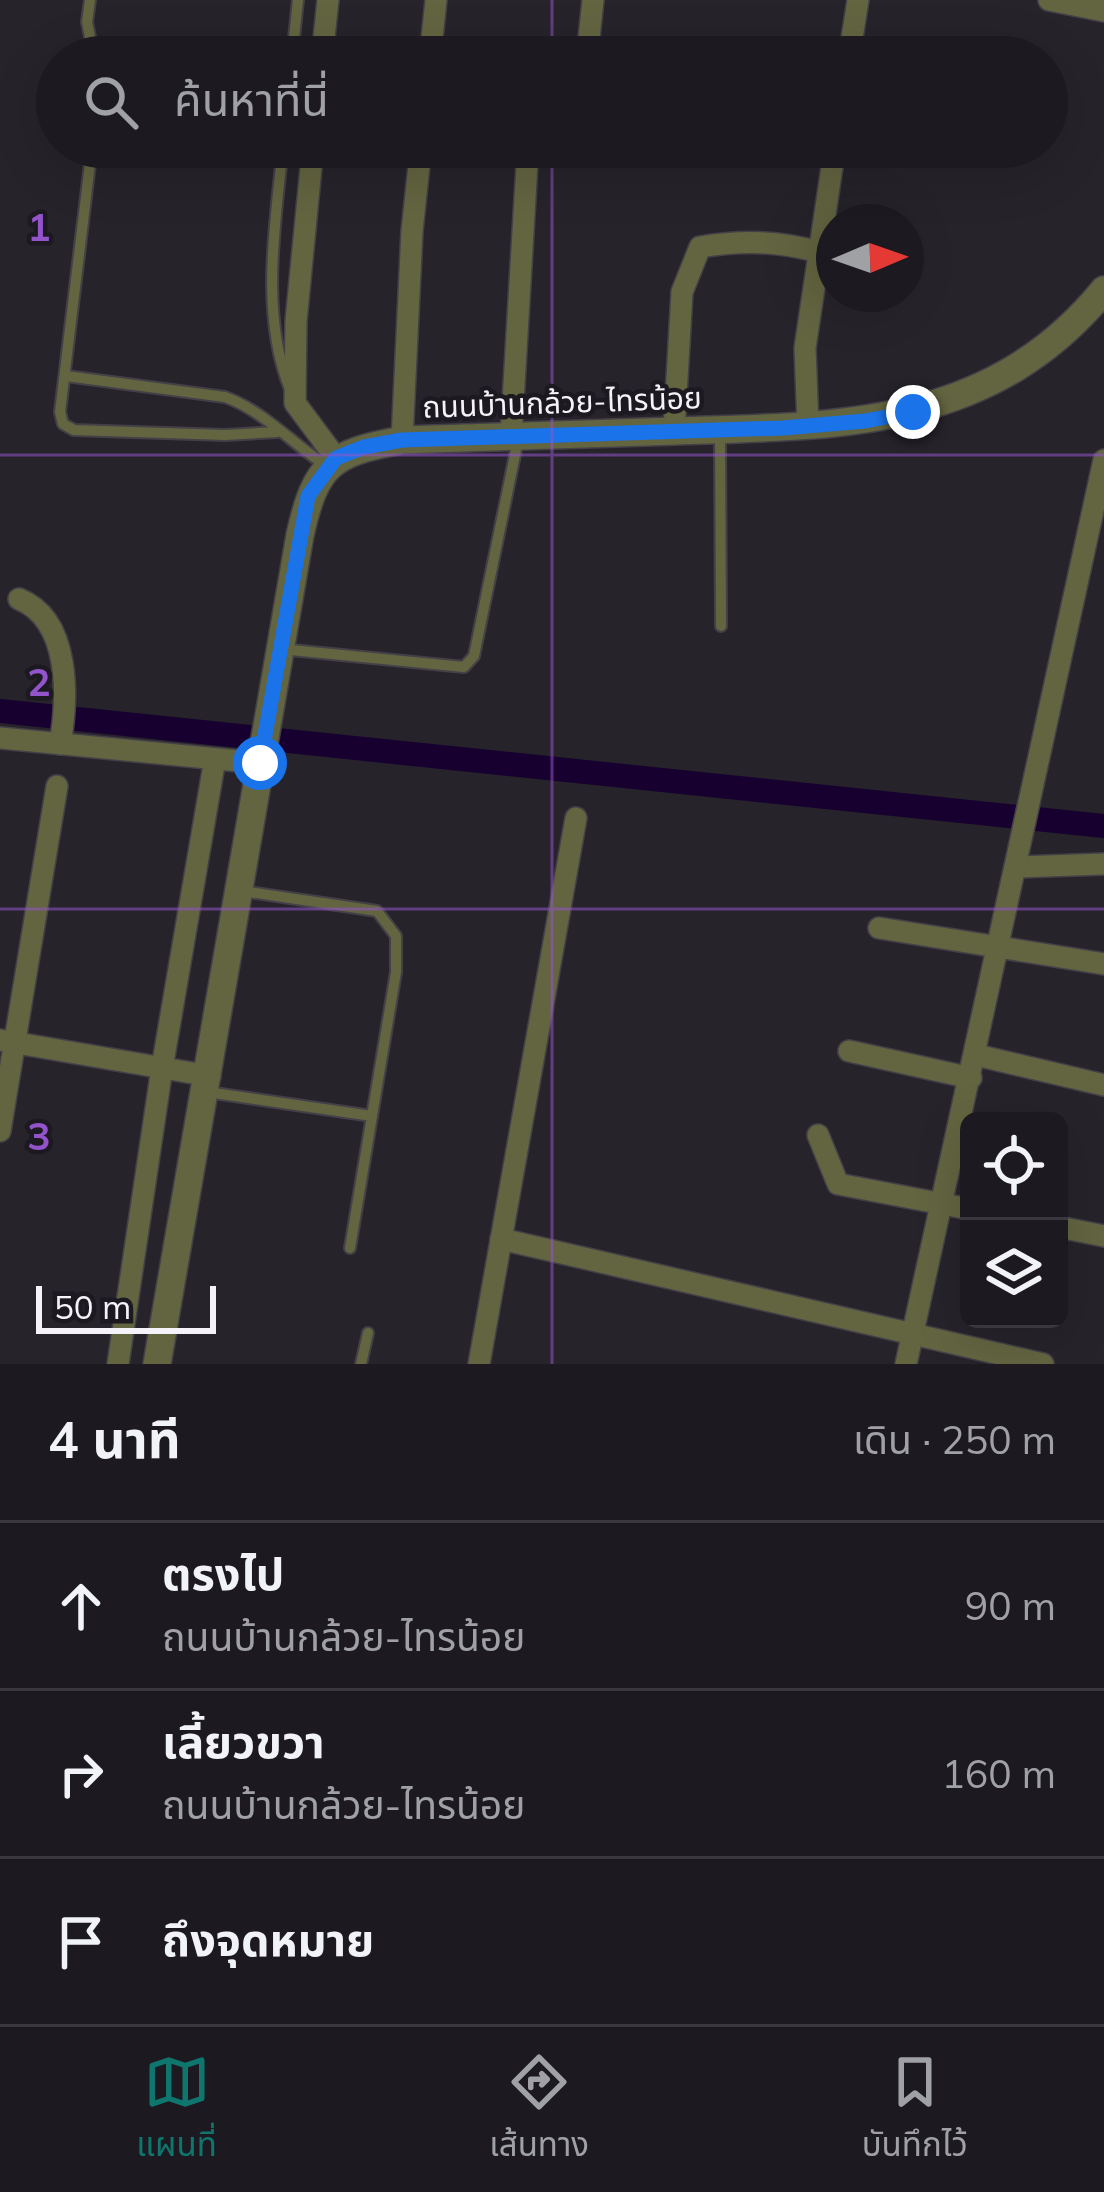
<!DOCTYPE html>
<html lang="th">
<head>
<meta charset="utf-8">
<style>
	:root { --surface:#1c1a20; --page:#29272d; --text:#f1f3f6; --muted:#a0a1a5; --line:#3a383e; --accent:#0f766e }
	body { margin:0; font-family:Mulish,"Noto Sans Thai",sans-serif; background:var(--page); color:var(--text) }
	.controls { position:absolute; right:36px; bottom:36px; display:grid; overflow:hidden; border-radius:18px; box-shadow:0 12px 48px #0002 }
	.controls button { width:108px; height:108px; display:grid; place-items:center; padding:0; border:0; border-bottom:3px solid var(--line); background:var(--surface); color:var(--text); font:60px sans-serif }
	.compass { position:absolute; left:816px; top:204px; width:108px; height:108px; border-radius:50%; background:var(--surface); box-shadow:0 12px 48px #0002; rotate:88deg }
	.scale { position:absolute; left:36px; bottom:30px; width:180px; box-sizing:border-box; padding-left:12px; border:6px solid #f5f3f9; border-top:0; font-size:33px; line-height:42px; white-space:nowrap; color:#f5f3f9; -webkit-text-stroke:9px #1c1921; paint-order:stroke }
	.stop { position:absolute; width:36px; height:36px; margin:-27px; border:9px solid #1a73e8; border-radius:50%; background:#fff }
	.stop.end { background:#1a73e8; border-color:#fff; box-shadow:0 3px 12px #0008 }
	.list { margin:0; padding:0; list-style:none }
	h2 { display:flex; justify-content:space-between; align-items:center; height:156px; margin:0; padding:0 48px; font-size:51px }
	h2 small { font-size:39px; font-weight:400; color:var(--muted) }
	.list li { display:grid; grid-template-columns:78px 1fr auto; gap:36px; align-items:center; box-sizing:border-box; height:168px; padding:0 48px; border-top:3px solid var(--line) }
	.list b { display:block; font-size:45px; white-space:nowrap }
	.list p { margin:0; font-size:39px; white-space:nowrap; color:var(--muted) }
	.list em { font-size:39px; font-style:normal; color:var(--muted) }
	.icon { flex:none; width:66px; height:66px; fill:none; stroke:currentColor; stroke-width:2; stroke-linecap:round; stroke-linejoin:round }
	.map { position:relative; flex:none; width:1104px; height:1364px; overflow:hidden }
	.search { position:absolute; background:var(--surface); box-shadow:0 12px 48px #0002; left:36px; right:36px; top:36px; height:132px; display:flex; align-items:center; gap:30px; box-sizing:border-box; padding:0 42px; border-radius:66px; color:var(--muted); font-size:45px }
	.sheet { height:660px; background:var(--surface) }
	nav { display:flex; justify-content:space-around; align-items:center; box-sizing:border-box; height:168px; border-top:3px solid var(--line); background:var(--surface); font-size:33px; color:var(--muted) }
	nav a { display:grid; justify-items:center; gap:6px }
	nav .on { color:var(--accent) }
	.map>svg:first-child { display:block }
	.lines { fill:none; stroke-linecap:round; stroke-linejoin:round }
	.canal { stroke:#170030; stroke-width:24 }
	.service-casing { stroke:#434048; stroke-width:14 }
	.minor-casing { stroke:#434048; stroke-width:24 }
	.tertiary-casing { stroke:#434048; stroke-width:30 }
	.service { stroke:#636440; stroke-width:10 }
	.minor { stroke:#636440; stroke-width:21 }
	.tertiary { stroke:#636440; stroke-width:27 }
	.route { stroke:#1a73e8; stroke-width:15 }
	.grid { fill:none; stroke:#9354cb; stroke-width:3; stroke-opacity:0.55 }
	.labels { text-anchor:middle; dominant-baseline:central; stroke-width:9; stroke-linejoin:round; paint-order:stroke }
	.street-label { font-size:30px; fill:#f5f3f9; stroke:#1c1921 }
	.grid-label { font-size:39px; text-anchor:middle; font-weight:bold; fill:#9354cb; stroke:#1c1921; stroke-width:9; stroke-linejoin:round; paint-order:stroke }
</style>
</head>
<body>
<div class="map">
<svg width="1104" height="1364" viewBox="0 0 1104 1364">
	<rect width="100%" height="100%" fill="#26232b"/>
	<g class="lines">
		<path class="canal" d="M 0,711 L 1104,826"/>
		<defs>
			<g id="service">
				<path d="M 90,0 L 87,22 L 94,57"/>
				<path d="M 292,57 L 298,0"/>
				<path d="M 92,147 L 60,412 L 63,424 L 74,430 L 225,435 L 277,432"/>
				<path d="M 283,147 C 275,225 260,315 290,389"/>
				<path d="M 66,376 L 225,397 C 262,410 292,443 325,465"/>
				<path d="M 720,433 L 721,626"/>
				<path d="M 281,649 L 464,667 L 474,656 L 518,440"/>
				<path d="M 242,891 L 377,911 L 396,936 L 396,972 L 350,1248"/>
				<path d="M 207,1092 L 372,1116"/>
				<path d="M 361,1364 L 368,1333"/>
			</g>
			<g id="minor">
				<path d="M 1049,0 L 1104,11"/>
				<path d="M 322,57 L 328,0"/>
				<path d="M 430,57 L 436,0"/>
				<path d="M 587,57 L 593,0"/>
				<path d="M 849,57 L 858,0"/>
				<path d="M 313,147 L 296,321 L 295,403 L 336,458"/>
				<path d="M 808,426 L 805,348 L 835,147"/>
				<path d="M 674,431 L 682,292 L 700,247 C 743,240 777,241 819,252"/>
				<path d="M 511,436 L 528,147"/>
				<path d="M 402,440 L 412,231 L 421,147"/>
				<path d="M 19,599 C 71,620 68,698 60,744"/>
				<path d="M 0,738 L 260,763"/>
				<path d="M 1018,867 L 1104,864"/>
				<path d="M 879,928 L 1104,964"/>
				<path d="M 0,1040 L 210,1076"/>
				<path d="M 849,1051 L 971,1078"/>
				<path d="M 976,1055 L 1104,1085"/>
				<path d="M 0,1131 L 57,786"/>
				<path d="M 818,1135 L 838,1184 L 969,1209"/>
				<path d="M 1059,1227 L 1104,1236"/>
				<path d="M 501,1239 L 1043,1364"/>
				<path d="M 118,1364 L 162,1068 L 215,759"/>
				<path d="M 479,1364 L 576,818"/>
				<path d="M 906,1364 L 1104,460"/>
			</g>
			<path id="tertiary" d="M 157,1364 L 300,535 C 316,463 332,453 402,440 C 494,437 586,434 677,431 C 841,426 991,428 1104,290"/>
		</defs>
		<use href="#service" class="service-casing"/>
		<use href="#minor" class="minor-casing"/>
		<use href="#tertiary" class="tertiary-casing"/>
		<use href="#service" class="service"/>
		<use href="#minor" class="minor"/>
		<use href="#tertiary" class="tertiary"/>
	</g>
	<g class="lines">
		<path class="route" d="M 260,763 L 308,496 L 336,458 L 364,447 L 402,440 L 783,428 L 865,421 L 913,412"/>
	</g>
	<path class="grid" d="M 552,0 L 552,57M 552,147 L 552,1364M 0,455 L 1104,455M 0,909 L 1104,909"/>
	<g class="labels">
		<g class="street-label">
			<text transform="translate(562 402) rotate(-2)">ถนนบ้านกล้วย-ไทรน้อย</text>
		</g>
	</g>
	<g class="grid-label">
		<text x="39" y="241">1</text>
		<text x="39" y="696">2</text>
		<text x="39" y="1150">3</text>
	</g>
</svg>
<div class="controls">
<button><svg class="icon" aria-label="locate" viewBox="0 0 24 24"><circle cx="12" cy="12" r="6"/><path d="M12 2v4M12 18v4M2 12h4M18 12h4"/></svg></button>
<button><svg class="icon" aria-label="layers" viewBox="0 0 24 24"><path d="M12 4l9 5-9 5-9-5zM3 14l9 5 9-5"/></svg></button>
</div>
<svg class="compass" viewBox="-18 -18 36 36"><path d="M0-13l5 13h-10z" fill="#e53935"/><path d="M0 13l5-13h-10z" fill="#a0a1a5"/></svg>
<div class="scale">50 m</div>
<div class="stop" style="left:260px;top:763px"></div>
<div class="stop end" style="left:913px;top:412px"></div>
<div class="search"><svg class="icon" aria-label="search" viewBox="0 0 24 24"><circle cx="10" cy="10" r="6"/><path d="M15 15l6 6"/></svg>ค้นหาที่นี่</div>
</div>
<section class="sheet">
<h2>4 นาที<small>เดิน · 250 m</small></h2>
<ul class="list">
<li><svg class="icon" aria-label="ahead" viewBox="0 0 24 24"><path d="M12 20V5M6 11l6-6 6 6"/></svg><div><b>ตรงไป</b><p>ถนนบ้านกล้วย-ไทรน้อย</p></div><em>90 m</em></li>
<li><svg class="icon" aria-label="right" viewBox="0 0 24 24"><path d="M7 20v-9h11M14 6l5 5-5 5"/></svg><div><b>เลี้ยวขวา</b><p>ถนนบ้านกล้วย-ไทรน้อย</p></div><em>160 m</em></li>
<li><svg class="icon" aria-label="arrive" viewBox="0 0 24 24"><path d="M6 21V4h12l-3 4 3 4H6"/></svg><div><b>ถึงจุดหมาย</b></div></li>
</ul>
</section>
<nav>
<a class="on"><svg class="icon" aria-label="map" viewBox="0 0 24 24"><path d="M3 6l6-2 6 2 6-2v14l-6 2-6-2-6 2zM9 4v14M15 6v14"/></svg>แผนที่</a>
<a><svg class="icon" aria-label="directions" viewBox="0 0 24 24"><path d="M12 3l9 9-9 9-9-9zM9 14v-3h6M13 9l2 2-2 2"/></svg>เส้นทาง</a>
<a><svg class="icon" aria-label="saved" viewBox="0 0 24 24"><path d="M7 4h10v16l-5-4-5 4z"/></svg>บันทึกไว้</a>
</nav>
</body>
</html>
